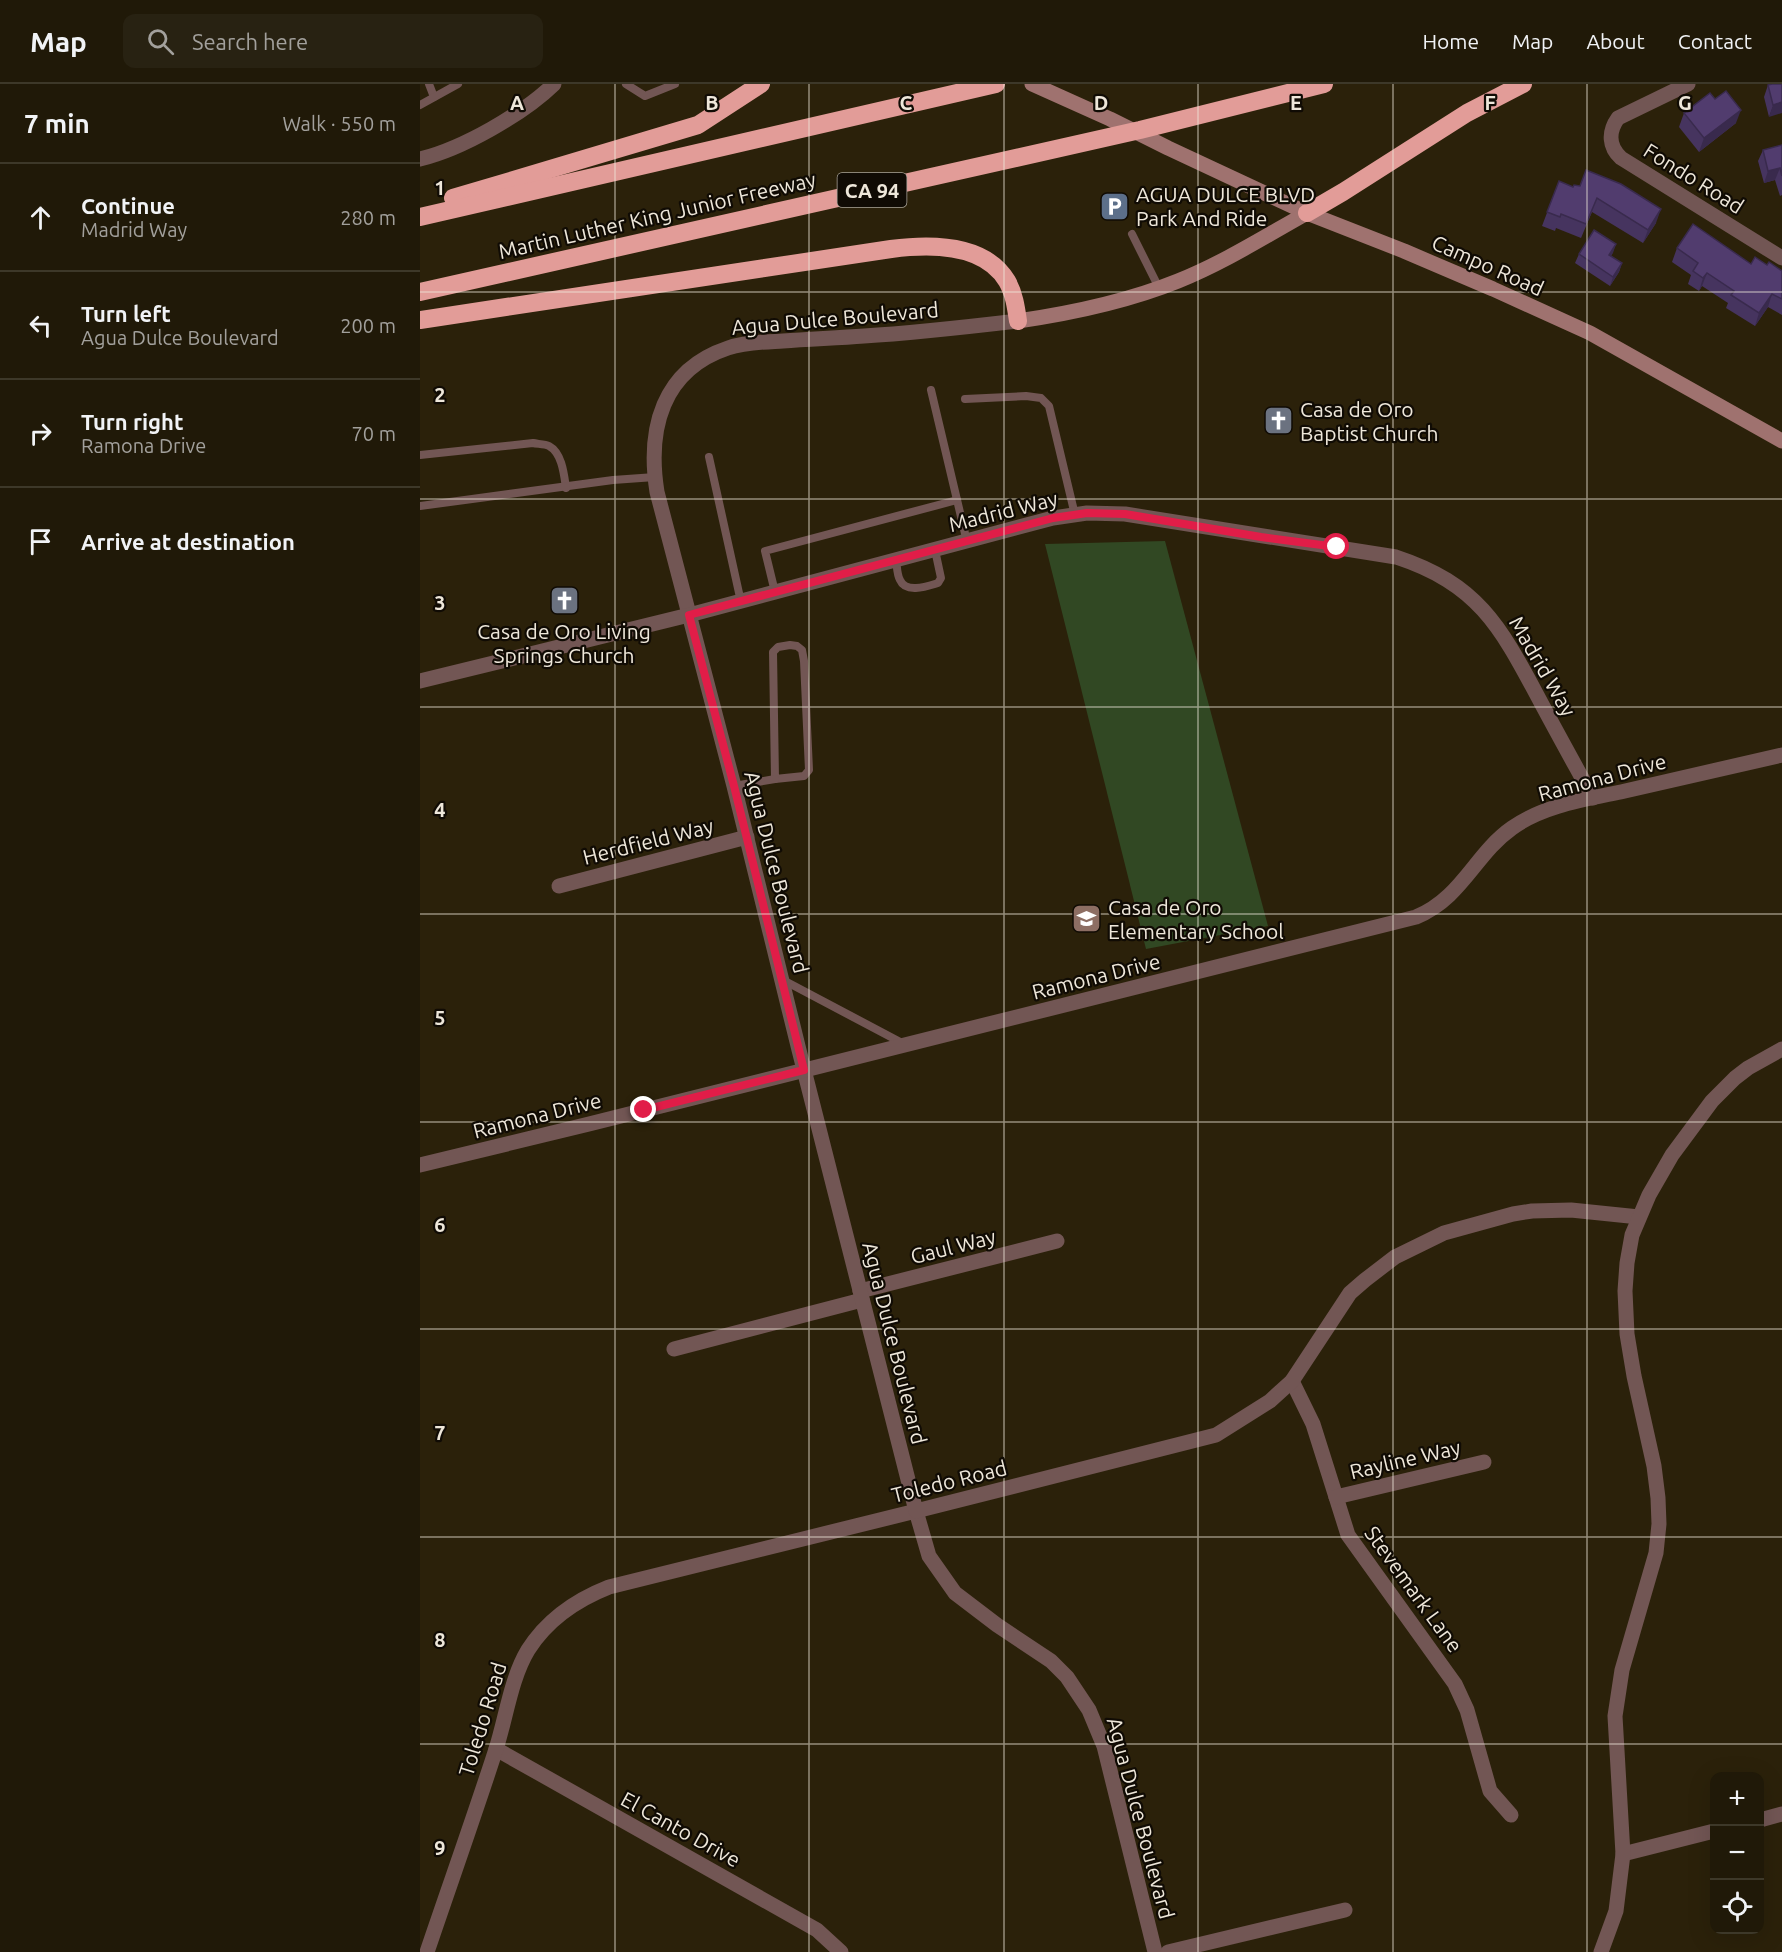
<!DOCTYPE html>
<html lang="en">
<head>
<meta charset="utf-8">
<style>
	:root { --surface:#201908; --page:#282212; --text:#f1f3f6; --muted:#a2a09c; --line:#3d3829 }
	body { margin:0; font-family:Ubuntu,sans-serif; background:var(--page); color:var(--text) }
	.controls { position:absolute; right:18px; bottom:18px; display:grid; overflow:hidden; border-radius:12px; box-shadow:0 6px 24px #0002 }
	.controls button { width:54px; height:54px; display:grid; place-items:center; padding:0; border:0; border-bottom:2px solid var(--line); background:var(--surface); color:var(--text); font:30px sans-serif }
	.stop { position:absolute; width:18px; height:18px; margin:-14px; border:4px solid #e11d48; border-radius:50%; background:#fff }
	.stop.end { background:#e11d48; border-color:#fff; box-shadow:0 2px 6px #0008 }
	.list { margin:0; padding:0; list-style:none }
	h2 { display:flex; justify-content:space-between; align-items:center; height:78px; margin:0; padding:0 24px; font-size:26px }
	h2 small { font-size:20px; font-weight:400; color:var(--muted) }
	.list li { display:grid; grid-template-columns:39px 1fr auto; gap:18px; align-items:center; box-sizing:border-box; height:108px; padding:0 24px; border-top:2px solid var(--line) }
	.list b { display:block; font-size:22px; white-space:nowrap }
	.list p { margin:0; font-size:20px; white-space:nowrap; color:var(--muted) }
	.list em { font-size:20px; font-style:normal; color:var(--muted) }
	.icon { flex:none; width:33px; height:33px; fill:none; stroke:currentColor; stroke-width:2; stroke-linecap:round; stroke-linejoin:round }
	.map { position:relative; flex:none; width:1362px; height:1868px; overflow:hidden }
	header { display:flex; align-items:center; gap:36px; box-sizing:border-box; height:84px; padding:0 30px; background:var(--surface); border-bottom:2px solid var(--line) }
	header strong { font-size:28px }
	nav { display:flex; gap:33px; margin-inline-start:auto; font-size:21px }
	.search { width:420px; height:54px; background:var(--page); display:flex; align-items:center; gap:15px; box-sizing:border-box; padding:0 21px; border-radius:12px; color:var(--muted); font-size:22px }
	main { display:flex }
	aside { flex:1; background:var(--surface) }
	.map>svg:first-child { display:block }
	.green { fill:#314823 }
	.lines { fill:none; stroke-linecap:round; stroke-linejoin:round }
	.service { stroke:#725654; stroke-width:8 }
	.minor { stroke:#725654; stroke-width:15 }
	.tertiary { stroke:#725654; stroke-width:15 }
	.secondary { stroke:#9f726f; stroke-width:15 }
	.motorway { stroke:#e29c98; stroke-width:18 }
	.wall { fill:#46345f }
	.shaded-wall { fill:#392a4d }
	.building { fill:#513c6e; stroke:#392a4d; stroke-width:1.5 }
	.route { stroke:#e11d48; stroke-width:8 }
	.grid { fill:none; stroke:#eee7da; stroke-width:1.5; stroke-opacity:0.55 }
	.labels { text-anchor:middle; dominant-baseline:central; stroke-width:4.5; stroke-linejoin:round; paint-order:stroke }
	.shield { fill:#100b04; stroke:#aba59a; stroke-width:1.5 }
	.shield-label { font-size:20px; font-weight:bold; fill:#eee7da }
	.street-label { font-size:21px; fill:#eee7da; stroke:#100b04 }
	.poi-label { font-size:21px; fill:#eee7da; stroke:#100b04; text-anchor:start }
	.grid-label { font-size:20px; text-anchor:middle; font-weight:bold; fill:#eee7da; stroke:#100b04; stroke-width:4.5; stroke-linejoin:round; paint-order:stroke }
</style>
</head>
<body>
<header>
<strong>Map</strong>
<div class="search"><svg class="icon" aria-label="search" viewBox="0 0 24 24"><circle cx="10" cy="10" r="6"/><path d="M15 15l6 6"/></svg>Search here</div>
<nav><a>Home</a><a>Map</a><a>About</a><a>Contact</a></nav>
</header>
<main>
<aside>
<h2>7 min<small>Walk · 550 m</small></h2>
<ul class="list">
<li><svg class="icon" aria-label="ahead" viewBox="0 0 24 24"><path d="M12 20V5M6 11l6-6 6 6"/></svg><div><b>Continue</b><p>Madrid Way</p></div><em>280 m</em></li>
<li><svg class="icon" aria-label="left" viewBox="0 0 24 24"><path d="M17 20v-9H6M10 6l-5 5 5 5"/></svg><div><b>Turn left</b><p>Agua Dulce Boulevard</p></div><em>200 m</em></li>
<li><svg class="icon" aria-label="right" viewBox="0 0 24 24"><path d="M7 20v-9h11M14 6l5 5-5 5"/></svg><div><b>Turn right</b><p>Ramona Drive</p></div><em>70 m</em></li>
<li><svg class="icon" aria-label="arrive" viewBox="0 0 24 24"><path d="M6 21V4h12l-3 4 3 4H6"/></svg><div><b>Arrive at destination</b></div></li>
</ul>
</aside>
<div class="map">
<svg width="1362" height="1868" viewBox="0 0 1362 1868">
	<rect width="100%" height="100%" fill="#2b210a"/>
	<path class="green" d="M 745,457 L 848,842 L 726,865 L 625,460 Z"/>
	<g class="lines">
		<g class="service">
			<path d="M 9,0 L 14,13"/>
			<path d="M 206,0 L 225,12 L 255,0"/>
			<path d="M 0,21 L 38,0"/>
			<path d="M 712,150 L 739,204"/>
			<path d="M 511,306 L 547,458"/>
			<path d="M 545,315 L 606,312 L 621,314 L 629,322 L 655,431"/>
			<path d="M 0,371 L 113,359 C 117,360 125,360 129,362 C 142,369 144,390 146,404"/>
			<path d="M 289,373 L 321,518"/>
			<path d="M 0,422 L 193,396 L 235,393"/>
			<path d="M 476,476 C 477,482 477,491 480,496 C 486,510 508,502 518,499 L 521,494 L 515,466"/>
			<path d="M 355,508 L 345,467 L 537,416"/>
			<path d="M 370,561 L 377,562 L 382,566 L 384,577 L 389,686 L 384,692 L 355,695 L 353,568 L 358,563 Z"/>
			<path d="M 314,702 L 355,695"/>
			<path d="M 363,896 L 484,960"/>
		</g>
		<g class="minor">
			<path d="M 1268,0 L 1198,34 C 1188,48 1189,63 1201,74 L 1362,174"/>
			<path d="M 0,75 C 42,65 103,30 134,0"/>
			<path d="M 139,802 L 327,753"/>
			<path d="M 440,1207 L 637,1157"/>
			<path d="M 254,1265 L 442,1216"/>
			<path d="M 872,1297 L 893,1340 L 928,1451 L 1035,1600 L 1047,1626 L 1070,1707 L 1091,1731"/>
			<path d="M 916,1413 L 1064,1378"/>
			<path d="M 76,1665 L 397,1846 L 421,1868"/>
			<path d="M 1340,1736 L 1362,1730"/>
			<path d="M 1203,1770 L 1294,1747"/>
			<path d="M 7,1868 C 30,1800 54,1733 76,1665 C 86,1634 91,1594 108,1566 C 127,1536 156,1516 189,1503 L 496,1427 L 509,1472 L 535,1509 L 577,1541 L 631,1577 L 647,1593 L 669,1626 L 684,1662 L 735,1868"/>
			<path d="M 748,1868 L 925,1826"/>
		</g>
		<g class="tertiary">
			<path d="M 598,237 C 547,243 496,249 444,252 C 417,254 390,255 363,257 C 345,258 326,258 308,264 C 242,286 227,345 237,408 L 314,702 L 379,966 L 496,1427 L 796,1351 L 850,1317 L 872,1297 L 930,1209 L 945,1196 L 975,1173 L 1024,1149 L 1093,1130 L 1112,1127 L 1151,1126 L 1219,1133"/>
			<path d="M 0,597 L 269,531 L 633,434 L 667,429 L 705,430 L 976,473 C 1058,500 1080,542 1118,613 C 1136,647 1155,681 1173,714"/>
			<path d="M 0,1081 L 169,1040 L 996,833 C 1042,814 1055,770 1092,744 C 1124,721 1168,715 1205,707 C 1258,695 1310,683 1362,671"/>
			<path d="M 1181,1868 L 1196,1827 L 1203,1770 L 1195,1632 L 1202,1586 L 1236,1469 L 1239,1440 L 1238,1414 L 1234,1382 L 1214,1292 L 1207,1250 L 1205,1207 L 1207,1179 L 1212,1151 L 1229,1111 L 1252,1071 L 1292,1017 L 1315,994 L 1328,984 L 1362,965"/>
		</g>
		<g class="secondary">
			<path d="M 612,0 L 690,35 L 748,64 L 887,129 L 984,167 L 1073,205 L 1170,249 L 1362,357"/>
			<path d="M 598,237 C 653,229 706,218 758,197 C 803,179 844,153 887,129"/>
		</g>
		<g class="motorway">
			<path d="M 33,114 L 278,41 L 341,0"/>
			<path d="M 887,129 L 923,108 L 1047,29 L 1103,0"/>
			<path d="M 0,133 L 576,0"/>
			<path d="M 0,208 L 720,46 L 904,0"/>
			<path d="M 0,236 L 471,165 C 509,160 564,159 587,197 C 594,209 596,223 598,237"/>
		</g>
	</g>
	<g class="wall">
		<path d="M 1362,0 L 1349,33 L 1344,13 L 1348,1 Z"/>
		<path d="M 1295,15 L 1316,39 L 1279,68 L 1259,43 L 1264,29 Z"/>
		<path d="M 1362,61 L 1362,111 L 1360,112 L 1355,96 L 1344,99 L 1338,77 L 1343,66 Z"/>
		<path d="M 1139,97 L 1236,139 L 1223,159 L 1172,128 L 1161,154 L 1136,144 L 1135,147 L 1122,142 Z"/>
		<path d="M 1196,160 L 1191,172 L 1202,179 L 1199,188 L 1190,202 L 1155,179 L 1159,170 Z"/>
		<path d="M 1257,164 L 1331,180 L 1347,181 L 1362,187 L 1362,231 L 1348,223 L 1335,242 L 1306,224 L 1308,219 L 1282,202 L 1279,207 L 1268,200 L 1271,191 L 1252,178 Z"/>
	</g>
	<g class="shaded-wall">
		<path d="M 1362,18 L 1362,29 L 1349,33 L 1353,21 Z"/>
		<path d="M 1321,26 L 1316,39 L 1279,68 L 1284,54 Z"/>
		<path d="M 1360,84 L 1355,96 L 1344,99 L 1348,87 Z"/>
		<path d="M 1241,125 L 1236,139 L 1223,159 L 1228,146 Z"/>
		<path d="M 1196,160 L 1193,169 L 1186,180 L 1189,171 Z"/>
		<path d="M 1202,179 L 1199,188 L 1190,202 L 1193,193 Z"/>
		<path d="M 1287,189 L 1282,202 L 1279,207 L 1283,194 Z"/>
		<path d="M 1352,210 L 1348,223 L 1335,242 L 1339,229 Z"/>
	</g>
	<g class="building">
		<path d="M 1352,0 L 1362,0 L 1362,18 L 1353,21 L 1348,1 Z"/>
		<path d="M 1306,7 L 1321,26 L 1284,54 L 1264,29 L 1290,9 L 1295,15 Z"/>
		<path d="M 1362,61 L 1362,92 L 1360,84 L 1348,87 L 1343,66 Z"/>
		<path d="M 1166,86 L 1201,100 L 1241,125 L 1228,146 L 1177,114 L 1166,140 L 1141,130 L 1140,133 L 1127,128 L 1139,97 L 1153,103 L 1154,101 L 1160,102 Z"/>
		<path d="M 1273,140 L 1331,180 L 1335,173 L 1347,181 L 1349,178 L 1362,187 L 1362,215 L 1352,210 L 1339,229 L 1311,211 L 1314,207 L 1287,189 L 1283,194 L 1273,187 L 1278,179 L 1257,164 Z"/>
		<path d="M 1174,146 L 1196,160 L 1189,171 L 1202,179 L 1193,193 L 1159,170 Z"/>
	</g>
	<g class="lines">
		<path class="route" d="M 224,1026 L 384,986 L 314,702 L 269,531 L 633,434 L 667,429 L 705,430 L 841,453 L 917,463"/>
	</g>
	<path class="grid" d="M 195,0 L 195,1868M 389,0 L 389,1868M 584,0 L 584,1868M 778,0 L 778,1868M 973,0 L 973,1868M 1167,0 L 1167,1868M 0,208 L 1362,208M 0,415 L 1362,415M 0,623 L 1362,623M 0,830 L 1362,830M 0,1038 L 1362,1038M 0,1245 L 1362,1245M 0,1453 L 1362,1453M 0,1660 L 1362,1660"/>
	<defs>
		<symbol id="parking-square" viewBox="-11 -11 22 22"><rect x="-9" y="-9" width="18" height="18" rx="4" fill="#5c6f8a" stroke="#100b04"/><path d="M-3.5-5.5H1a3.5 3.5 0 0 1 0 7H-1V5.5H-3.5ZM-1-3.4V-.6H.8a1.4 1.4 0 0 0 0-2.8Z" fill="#fff"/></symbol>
		<symbol id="church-square" viewBox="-11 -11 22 22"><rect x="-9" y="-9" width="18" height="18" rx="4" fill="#6b7280" stroke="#100b04"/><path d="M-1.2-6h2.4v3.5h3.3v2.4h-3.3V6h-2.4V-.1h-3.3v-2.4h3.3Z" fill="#fff"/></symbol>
		<symbol id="school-square" viewBox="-11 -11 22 22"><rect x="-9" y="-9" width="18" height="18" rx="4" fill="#8d6e63" stroke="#100b04"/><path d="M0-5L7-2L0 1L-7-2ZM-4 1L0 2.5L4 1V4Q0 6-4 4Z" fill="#fff"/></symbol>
	</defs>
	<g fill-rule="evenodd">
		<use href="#parking-square" x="678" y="106" width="33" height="33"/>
		<use href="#church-square" x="842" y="320" width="33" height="33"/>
		<use href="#church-square" x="128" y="500" width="33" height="33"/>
		<use href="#school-square" x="650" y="818" width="33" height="33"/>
	</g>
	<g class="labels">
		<rect class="shield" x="417.5" y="89" width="69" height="34" rx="4.5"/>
		<g class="shield-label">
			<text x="452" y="106">CA 94</text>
		</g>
		<g class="street-label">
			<text transform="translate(1274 94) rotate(32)">Fondo Road</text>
			<text transform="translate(237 131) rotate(-13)">Martin Luther King Junior Freeway</text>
			<text transform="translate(1068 181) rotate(24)">Campo Road</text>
			<text transform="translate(415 234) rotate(-5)">Agua Dulce Boulevard</text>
			<text transform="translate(583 427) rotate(-14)">Madrid Way</text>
			<text transform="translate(1123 582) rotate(60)">Madrid Way</text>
			<text transform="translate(1182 693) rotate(-15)">Ramona Drive</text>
			<text transform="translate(228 757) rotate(-14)">Herdfield Way</text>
			<text transform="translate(357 788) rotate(76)">Agua Dulce Boulevard</text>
			<text transform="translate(676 892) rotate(-14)">Ramona Drive</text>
			<text transform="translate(117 1031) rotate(-14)">Ramona Drive</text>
			<text transform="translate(533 1162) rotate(-14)">Gaul Way</text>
			<text transform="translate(475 1259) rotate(76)">Agua Dulce Boulevard</text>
			<text transform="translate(985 1375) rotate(-13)">Rayline Way</text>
			<text transform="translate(529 1397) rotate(-14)">Toledo Road</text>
			<text transform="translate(994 1505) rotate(54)">Stevemark Lane</text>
			<text transform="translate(62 1635) rotate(-73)">Toledo Road</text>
			<text transform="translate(721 1734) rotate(75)">Agua Dulce Boulevard</text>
			<text transform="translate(261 1745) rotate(29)">El Canto Drive</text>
		</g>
		<g class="poi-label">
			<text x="716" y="110">AGUA DULCE BLVD<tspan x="716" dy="24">Park And Ride</tspan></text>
			<text x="880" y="325">Casa de Oro<tspan x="880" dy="24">Baptist Church</tspan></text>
			<text x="144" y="547" text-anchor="middle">Casa de Oro Living<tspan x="144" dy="24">Springs Church</tspan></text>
			<text x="688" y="823">Casa de Oro<tspan x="688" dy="24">Elementary School</tspan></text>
		</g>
	</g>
	<g class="grid-label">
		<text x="97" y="26">A</text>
		<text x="292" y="26">B</text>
		<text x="486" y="26">C</text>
		<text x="681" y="26">D</text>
		<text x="876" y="26">E</text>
		<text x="1070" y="26">F</text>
		<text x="1265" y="26">G</text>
		<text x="20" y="111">1</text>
		<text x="20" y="318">2</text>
		<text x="20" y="526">3</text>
		<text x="20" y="733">4</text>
		<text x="20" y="941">5</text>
		<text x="20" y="1148">6</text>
		<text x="20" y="1356">7</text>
		<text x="20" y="1563">8</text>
		<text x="20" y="1771">9</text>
	</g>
</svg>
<div class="controls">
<button>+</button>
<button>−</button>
<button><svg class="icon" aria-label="locate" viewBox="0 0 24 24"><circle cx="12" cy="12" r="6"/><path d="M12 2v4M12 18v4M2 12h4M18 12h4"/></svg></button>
</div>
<div class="stop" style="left:917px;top:463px"></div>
<div class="stop end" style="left:224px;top:1026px"></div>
</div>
</main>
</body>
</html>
